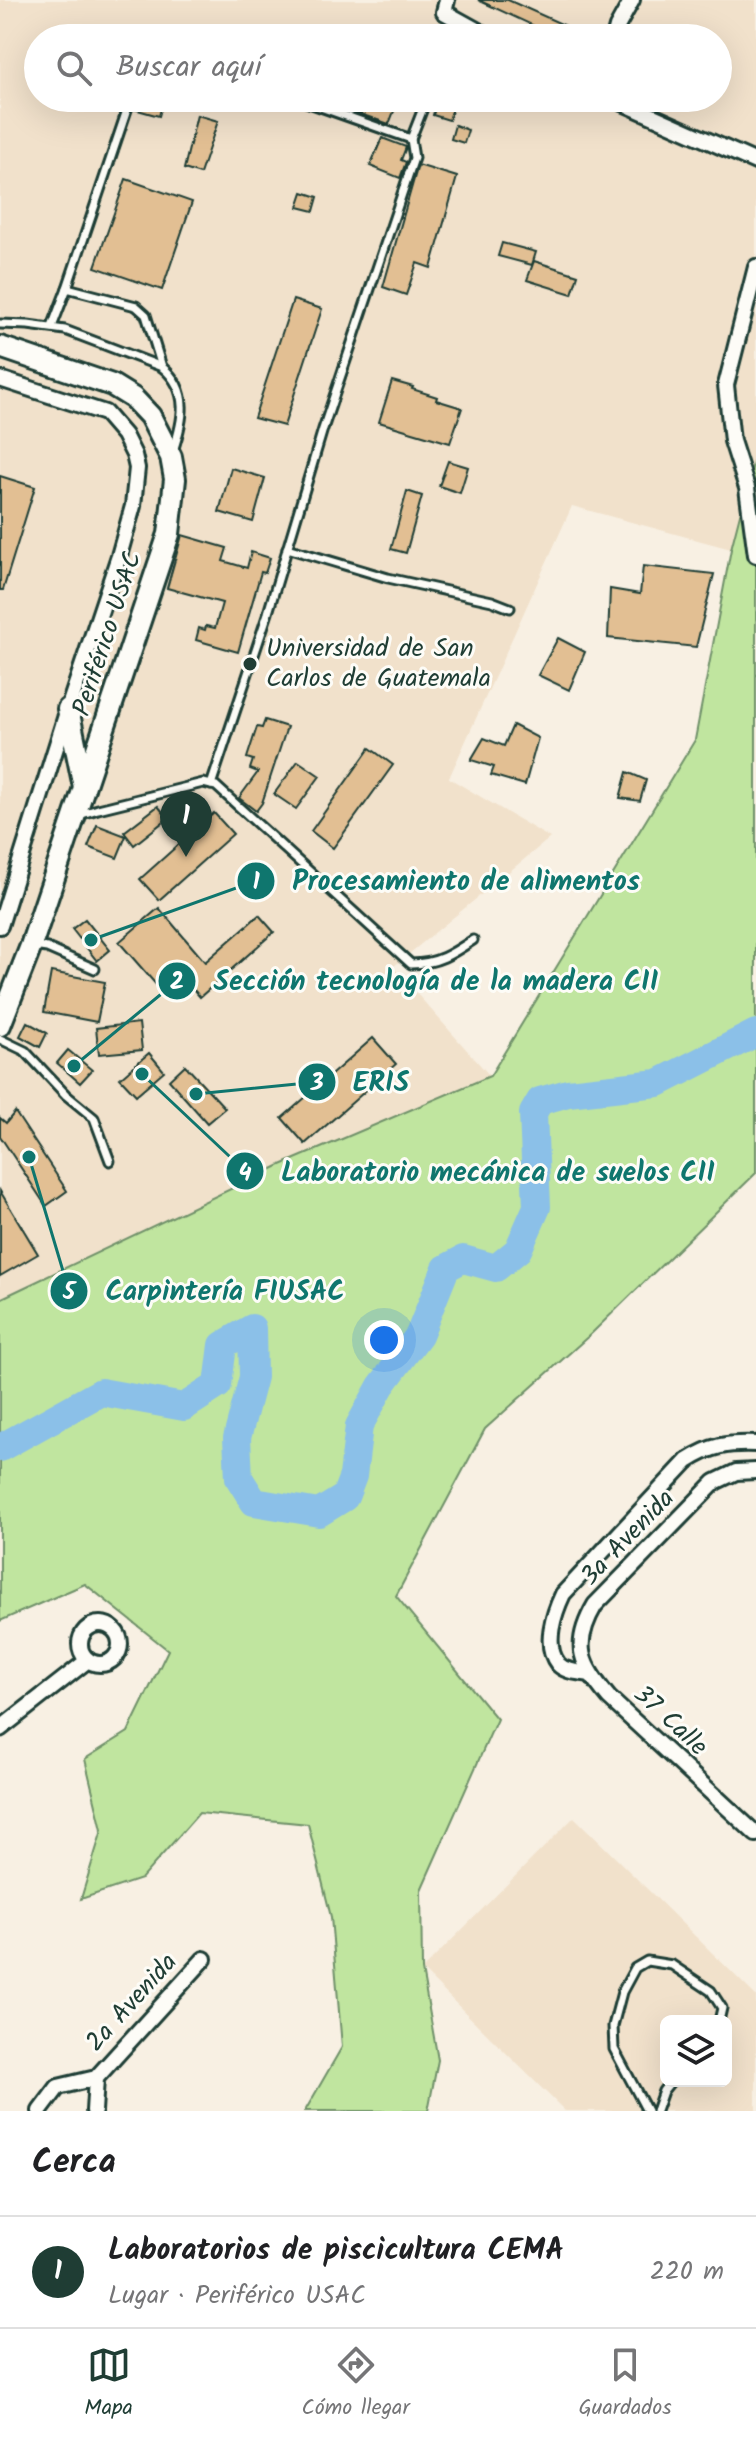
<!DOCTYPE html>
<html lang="es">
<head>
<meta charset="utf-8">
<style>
	:root { --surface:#fff; --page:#f6f6f6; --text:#202124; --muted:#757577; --line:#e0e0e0; --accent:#1f3d34 }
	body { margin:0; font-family:Kalam,sans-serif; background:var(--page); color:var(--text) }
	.controls { position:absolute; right:24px; bottom:24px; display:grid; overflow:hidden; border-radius:12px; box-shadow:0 8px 32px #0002 }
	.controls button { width:72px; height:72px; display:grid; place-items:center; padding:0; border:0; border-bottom:2px solid var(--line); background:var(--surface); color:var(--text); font:40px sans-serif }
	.you { position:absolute; left:384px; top:1340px; width:28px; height:28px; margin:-20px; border:6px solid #fff; border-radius:50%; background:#1a73e8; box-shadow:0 0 0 12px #1a73e833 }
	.badge { display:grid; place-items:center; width:52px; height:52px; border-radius:50%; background:var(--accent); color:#fff; font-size:26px; font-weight:700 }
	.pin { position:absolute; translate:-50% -66px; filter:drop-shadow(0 2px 4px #0008) }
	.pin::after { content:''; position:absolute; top:42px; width:28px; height:24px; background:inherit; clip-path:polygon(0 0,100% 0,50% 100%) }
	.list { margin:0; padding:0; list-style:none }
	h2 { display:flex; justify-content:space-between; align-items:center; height:104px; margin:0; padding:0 32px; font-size:34px }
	h2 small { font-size:26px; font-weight:400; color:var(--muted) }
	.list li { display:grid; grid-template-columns:52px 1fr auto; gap:24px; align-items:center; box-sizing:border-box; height:112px; padding:0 32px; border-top:2px solid var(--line) }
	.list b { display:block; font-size:30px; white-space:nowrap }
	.list p { margin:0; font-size:26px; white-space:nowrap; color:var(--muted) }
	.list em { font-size:26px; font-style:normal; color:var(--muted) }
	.icon { flex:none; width:44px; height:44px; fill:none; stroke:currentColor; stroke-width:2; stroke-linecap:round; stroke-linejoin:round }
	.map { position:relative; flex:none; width:756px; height:2111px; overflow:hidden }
	.search { position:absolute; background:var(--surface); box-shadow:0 8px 32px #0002; left:24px; right:24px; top:24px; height:88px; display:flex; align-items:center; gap:20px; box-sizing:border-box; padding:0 28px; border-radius:44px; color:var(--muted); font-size:30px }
	.sheet { height:216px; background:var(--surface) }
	nav { display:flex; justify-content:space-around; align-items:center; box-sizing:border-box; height:112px; border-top:2px solid var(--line); background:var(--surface); font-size:22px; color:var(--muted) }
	nav a { display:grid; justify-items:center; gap:4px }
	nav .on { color:var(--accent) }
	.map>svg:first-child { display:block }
	.built { fill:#f1e1cb; fill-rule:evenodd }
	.green { fill:#c0e59f; stroke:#70916a; stroke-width:2 }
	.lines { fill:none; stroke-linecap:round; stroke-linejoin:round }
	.river { stroke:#8bc0e8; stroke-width:28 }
	.building { fill:#e2bf93; stroke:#1f3d34; stroke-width:2 }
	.lane-casing { stroke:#1f3d34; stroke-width:13 }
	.street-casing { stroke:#1f3d34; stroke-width:20 }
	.secondary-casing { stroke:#1f3d34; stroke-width:26 }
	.lane { stroke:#fdfcf7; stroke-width:7 }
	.street { stroke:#fdfcf7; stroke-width:14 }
	.secondary { stroke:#fdfcf7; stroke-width:20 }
	.poi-dot { fill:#1f3d34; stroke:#fdfcf7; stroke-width:3 }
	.labels { text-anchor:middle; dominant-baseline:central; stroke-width:6; stroke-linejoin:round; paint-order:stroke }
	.street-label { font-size:26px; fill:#1f3d34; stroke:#fdfcf7 }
	.poi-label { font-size:26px; fill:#1f3d34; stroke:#fdfcf7; text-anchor:start }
	.leader { fill:none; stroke:#0f766e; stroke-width:3 }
	.callout-dot { fill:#0f766e; stroke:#fdfcf7; stroke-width:3 }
	.mark-label { font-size:24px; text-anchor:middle; font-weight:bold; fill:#fff }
	.callout-label { font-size:28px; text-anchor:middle; font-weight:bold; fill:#0f766e; stroke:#fdfcf7; stroke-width:6; stroke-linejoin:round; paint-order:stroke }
</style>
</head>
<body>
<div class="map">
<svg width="756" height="2111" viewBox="0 0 756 2111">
	<rect width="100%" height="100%" fill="#f8f0e3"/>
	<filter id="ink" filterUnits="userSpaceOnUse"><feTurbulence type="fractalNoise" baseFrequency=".0125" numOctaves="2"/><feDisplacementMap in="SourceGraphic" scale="16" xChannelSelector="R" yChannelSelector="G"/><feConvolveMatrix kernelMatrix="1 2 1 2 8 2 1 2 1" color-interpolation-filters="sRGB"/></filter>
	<g filter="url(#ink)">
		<g class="built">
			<path d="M 0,0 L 756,0 L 756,452 L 731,549 L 572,506 L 449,778 L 550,838 L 393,967 L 490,1076 L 281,1165 L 0,1299 ZM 38,38 L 718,38 L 718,98 L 38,98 Z"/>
			<path d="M 574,1817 L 756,1996 L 756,2111 L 565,2111 L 422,1970 ZM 666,2021 L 726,2021 L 726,2081 L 666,2081 Z"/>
		</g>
		<path class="green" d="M 756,452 L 756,1173 L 592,1333 L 485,1429 L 396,1596 L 497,1719 L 421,1890 L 422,1970 L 438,2060 L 428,2111 L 305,2111 L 342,2047 L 331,1917 L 308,1824 L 199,1813 L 141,1879 L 81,1899 L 102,1830 L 85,1759 L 128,1732 L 168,1650 L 85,1584 L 0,1621 L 0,1299 L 281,1165 L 490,1076 L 695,740 L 731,549 Z"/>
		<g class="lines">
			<path class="river" d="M 0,1448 L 101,1392 L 184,1407 L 218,1385 L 223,1345 L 252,1328 L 253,1377 L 237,1438 L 239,1478 L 254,1502 L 319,1513 L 345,1497 L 353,1476 L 359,1426 L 381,1386 L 419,1335 L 446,1268 L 463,1259 L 496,1268 L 518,1250 L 537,1207 L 533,1113 L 540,1101 L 568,1093 L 658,1083 L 756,1033"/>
		</g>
		<g class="building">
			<path d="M 478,0 L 508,0 L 566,26 L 560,38 Z"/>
			<path d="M 137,98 L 164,98 L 159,116 L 134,109 Z"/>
			<path d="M 314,98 L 375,98 L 396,106 L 389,124 Z"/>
			<path d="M 438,98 L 456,98 L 449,120 L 433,115 Z"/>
			<path d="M 197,115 L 218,121 L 200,174 L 184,169 Z"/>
			<path d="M 455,125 L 468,130 L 464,143 L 451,139 Z"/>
			<path d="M 382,138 L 406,147 L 401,160 L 406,162 L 400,178 L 370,166 Z"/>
			<path d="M 418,165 L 457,177 L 431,268 L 417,263 L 406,295 L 383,287 Z"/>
			<path d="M 126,179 L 192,202 L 162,290 L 95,267 Z"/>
			<path d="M 303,192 L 318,197 L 314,211 L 298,207 Z"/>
			<path d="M 502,243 L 536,252 L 532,265 L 498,256 Z"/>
			<path d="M 534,261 L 578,275 L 572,294 L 527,280 Z"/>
			<path d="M 293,300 L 322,309 L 284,426 L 254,418 Z"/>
			<path d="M 392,381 L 413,387 L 412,389 L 437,397 L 436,400 L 462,408 L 450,443 L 379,422 Z"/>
			<path d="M 448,461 L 468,467 L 460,493 L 439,486 Z"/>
			<path d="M 231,468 L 265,478 L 253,522 L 219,512 Z"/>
			<path d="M 0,476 L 35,487 L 3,590 L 0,590 Z"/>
			<path d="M 407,491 L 422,496 L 406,553 L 391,549 Z"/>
			<path d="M 182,535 L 227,548 L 223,561 L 247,568 L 251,552 L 270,558 L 265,573 L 261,572 L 238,652 L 196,640 L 199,628 L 205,630 L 206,626 L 215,628 L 222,603 L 167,588 Z"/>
			<path d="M 643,566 L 714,574 L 696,647 L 608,638 L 610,589 L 640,594 Z"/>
			<path d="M 558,638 L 585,652 L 569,690 L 538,675 Z"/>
			<path d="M 265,720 L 287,727 L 262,803 L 256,811 L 239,798 L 258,772 L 250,769 L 253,760 L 247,758 L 257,727 L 262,728 Z"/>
			<path d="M 513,725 L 538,738 L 525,785 L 491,775 L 494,767 L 471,760 L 484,738 L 504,746 Z"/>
			<path d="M 370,748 L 393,765 L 333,848 L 311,831 Z"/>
			<path d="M 298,761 L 320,776 L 296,809 L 274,794 Z"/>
			<path d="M 627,772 L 646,780 L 640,801 L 620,798 Z"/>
			<path d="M 158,806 L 168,818 L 134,845 L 124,832 Z"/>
			<path d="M 214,813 L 233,834 L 159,900 L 140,879 Z"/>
			<path d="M 97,825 L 126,836 L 117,858 L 88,847 Z"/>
			<path d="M 159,908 L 205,962 L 259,915 L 274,932 L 200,997 L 178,972 L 159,988 L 119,942 Z"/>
			<path d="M 85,919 L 110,950 L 97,961 L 72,929 Z"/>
			<path d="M 51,972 L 105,982 L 97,1022 L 44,1012 Z"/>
			<path d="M 27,1022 L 47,1033 L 40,1047 L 20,1036 Z"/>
			<path d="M 139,1023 L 142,1050 L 99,1054 L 96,1028 Z"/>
			<path d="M 373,1038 L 396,1064 L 305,1144 L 282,1118 Z"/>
			<path d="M 68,1050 L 92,1070 L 80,1083 L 57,1063 Z"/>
			<path d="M 149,1053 L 164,1071 L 136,1095 L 120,1078 Z"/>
			<path d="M 185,1065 L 225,1108 L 207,1123 L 169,1080 Z"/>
			<path d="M 15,1112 L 67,1191 L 46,1206 L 0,1136 L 0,1118 L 6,1123 Z"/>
			<path d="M 0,1191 L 38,1254 L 0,1276 Z"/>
		</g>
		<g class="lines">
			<defs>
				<g id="lane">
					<path d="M 451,38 L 459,20"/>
					<path d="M 295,98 L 411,139 L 427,98"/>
					<path d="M 67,288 L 131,98"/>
					<path d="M 0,324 L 28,325 L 65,330 L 162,367 C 191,391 183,421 173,451"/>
					<path d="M 52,327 L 67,288 L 136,306 L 146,315 L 162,367"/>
					<path d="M 287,548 L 388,578 L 492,601 L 510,608"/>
					<path d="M 211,785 L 268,613 L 323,429 L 414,158 L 411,139"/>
					<path d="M 79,815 L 98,809 L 203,783 L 216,786 L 411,964 C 437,964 452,954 473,940"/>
					<path d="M 33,946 L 47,948 L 95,969"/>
					<path d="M 0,1039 L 25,1051 L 66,1095 L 94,1118 L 110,1161"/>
					<path d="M 647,2111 L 614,2049 L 613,2026 L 622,1992 L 635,1968 L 647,1961 L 672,1965 L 711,1991 L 722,2008 L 719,2021"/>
					<path d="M 656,2111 L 663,2091 L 671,2081"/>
				</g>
				<g id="street">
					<path d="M 447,0 L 444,12 L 491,38"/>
					<path d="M 614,38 L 617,27 L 632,0"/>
					<path d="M 612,98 L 756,162"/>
					<path d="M 756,267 L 726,385 L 732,441 L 747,488 L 756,555"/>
					<path d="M 0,379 L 105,413 L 124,435 L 134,455 L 137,468 L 133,506 L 119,556 L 68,709 L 0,926"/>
					<path d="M 756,1471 L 736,1472 L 715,1482 L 595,1605 C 571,1646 581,1664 609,1698 L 756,1834"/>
					<circle cx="100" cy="1644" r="20"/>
					<path d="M 589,1674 C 579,1672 565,1672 558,1664 C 543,1645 554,1613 563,1594 L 687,1461 C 712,1445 727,1443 756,1444"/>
					<path d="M 0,1729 L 88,1660"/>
					<path d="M 40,2111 L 58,2087 L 96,2078 L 204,1959"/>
					<path d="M 94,2111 L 96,2078"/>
				</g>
				<g id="secondary">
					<path d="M 0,347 L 112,385 L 133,398 L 150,416 L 171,457 L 175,479 L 169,534 L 31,946 L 0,1025"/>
					<path d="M 68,709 L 84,787"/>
				</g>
			</defs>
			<use href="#lane" class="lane-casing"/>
			<use href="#street" class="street-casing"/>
			<use href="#secondary" class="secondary-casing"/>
			<use href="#lane" class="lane"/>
			<use href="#street" class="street"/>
			<use href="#secondary" class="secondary"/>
		</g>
	</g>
	<circle class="poi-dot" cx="250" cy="664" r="8"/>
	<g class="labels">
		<g class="street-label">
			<text transform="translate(108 634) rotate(-72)">Periférico USAC</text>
			<text transform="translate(628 1538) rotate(-46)">3a Avenida</text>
			<text transform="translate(670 1721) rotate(43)">37 Calle</text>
			<text transform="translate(132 2003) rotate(-48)">2a Avenida</text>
		</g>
		<g class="poi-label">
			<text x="266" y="649">Universidad de San<tspan x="266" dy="30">Carlos de Guatemala</tspan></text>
		</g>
	</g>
	<path class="leader" d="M91 940L256 881M74 1066L177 981M196 1094L317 1082M142 1074L245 1171M29 1157L69 1291"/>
	<g class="callout-dot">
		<circle cx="91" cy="940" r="8"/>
		<circle cx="74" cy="1066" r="8"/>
		<circle cx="196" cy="1094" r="8"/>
		<circle cx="142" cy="1074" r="8"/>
		<circle cx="29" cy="1157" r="8"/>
		<circle cx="256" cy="881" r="20"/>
		<circle cx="177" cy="981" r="20"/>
		<circle cx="317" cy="1082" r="20"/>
		<circle cx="245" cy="1171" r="20"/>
		<circle cx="69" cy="1291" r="20"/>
	</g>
	<g class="mark-label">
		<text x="256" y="889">1</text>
		<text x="177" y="989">2</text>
		<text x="317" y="1090">3</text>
		<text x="245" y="1180">4</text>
		<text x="69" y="1299">5</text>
	</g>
	<g class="callout-label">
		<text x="466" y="890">Procesamiento de alimentos</text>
		<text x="436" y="990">Sección tecnología de la madera CII</text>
		<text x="381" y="1091">ERIS</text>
		<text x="498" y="1181">Laboratorio mecánica de suelos CII</text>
		<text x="225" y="1300">Carpintería FIUSAC</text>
	</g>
</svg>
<div class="controls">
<button><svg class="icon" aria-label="layers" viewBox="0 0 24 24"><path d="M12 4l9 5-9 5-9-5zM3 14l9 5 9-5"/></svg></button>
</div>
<div class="you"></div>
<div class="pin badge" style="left:186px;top:857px">1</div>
<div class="search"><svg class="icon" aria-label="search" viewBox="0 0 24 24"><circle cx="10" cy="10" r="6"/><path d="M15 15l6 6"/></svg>Buscar aquí</div>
</div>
<section class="sheet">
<h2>Cerca<small></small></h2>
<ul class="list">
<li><span class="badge">1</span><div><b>Laboratorios de piscicultura CEMA</b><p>Lugar · Periférico USAC</p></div><em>220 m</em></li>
</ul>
</section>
<nav>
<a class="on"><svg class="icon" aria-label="map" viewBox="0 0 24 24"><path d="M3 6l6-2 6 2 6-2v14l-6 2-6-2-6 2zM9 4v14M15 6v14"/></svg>Mapa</a>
<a><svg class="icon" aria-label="directions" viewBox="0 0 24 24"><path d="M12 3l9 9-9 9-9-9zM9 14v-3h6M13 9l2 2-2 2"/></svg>Cómo llegar</a>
<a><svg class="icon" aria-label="saved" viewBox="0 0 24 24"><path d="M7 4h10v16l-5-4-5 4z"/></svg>Guardados</a>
</nav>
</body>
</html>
